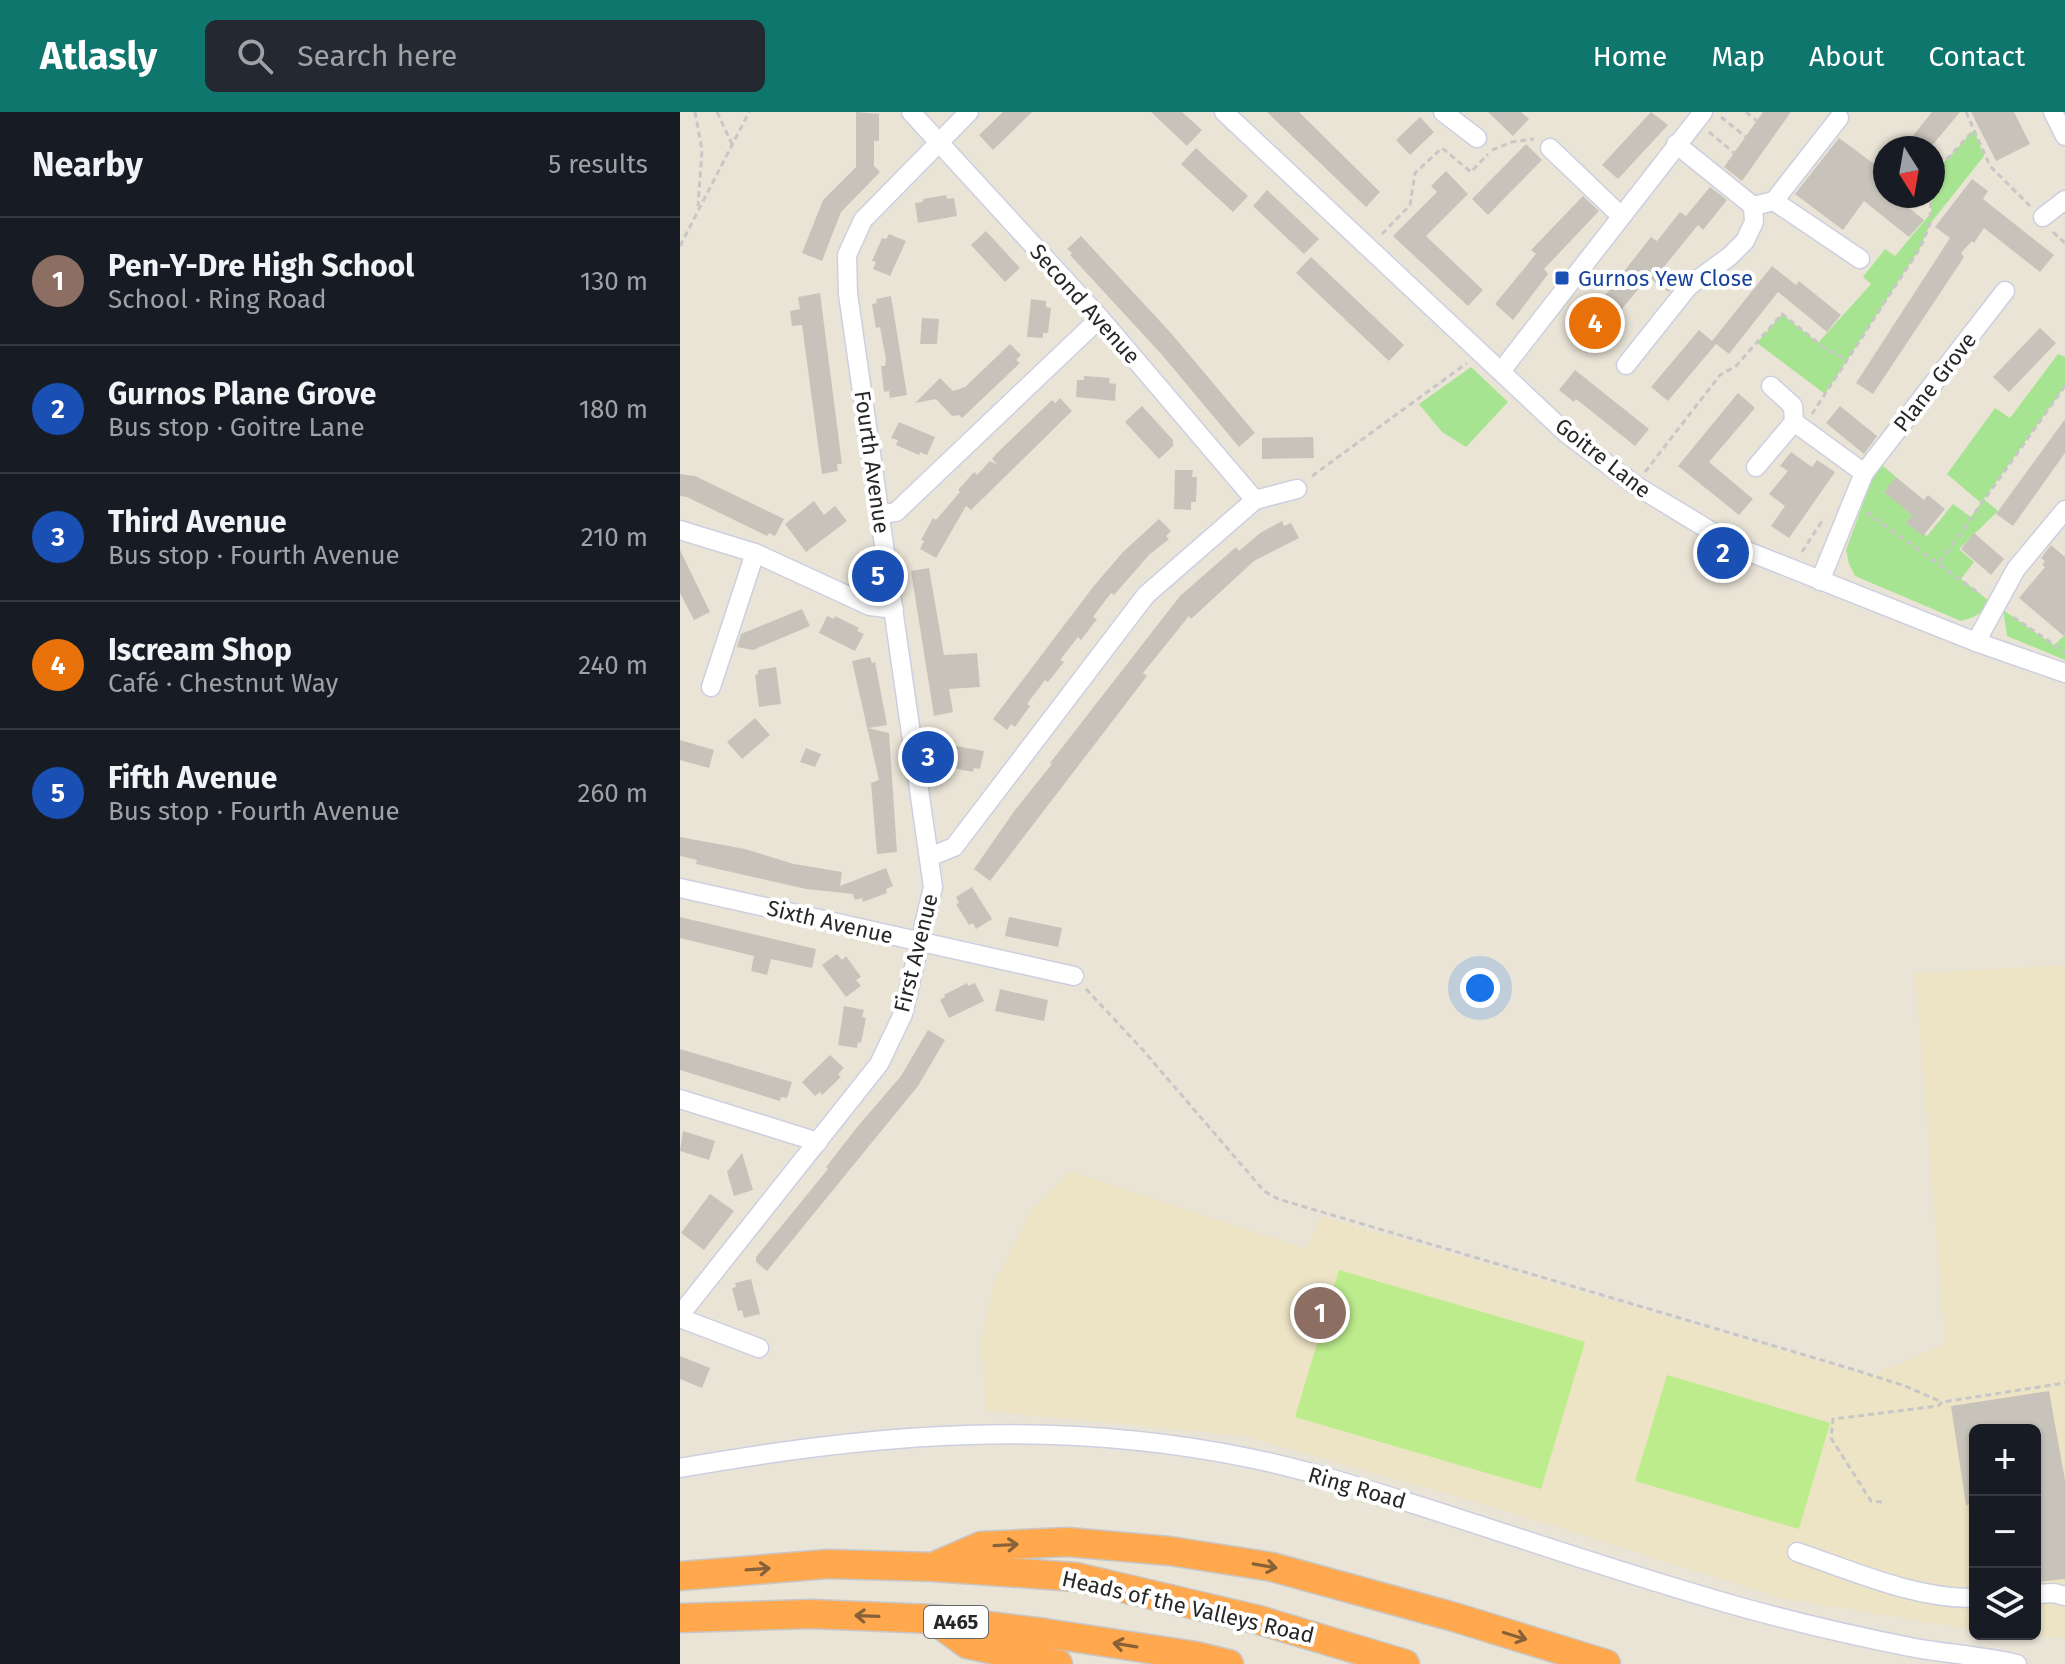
<!DOCTYPE html>
<html lang="en">
<head>
<meta charset="utf-8">
<style>
	:root { --surface:#171b24; --page:#242831; --text:#f1f3f6; --muted:#9ea1a6; --line:#363941; --accent:#0f766e }
	body { margin:0; font-family:"Fira Sans",sans-serif; background:var(--page); color:var(--text) }
	.controls { position:absolute; right:24px; bottom:24px; display:grid; overflow:hidden; border-radius:12px; box-shadow:0 2px 6px #0004 }
	.controls button { width:72px; height:72px; display:grid; place-items:center; padding:0; border:0; border-bottom:2px solid var(--line); background:var(--surface); color:var(--text); font:40px sans-serif }
	.compass { position:absolute; left:1193px; top:24px; width:72px; height:72px; border-radius:50%; background:var(--surface); box-shadow:0 2px 6px #0004; rotate:169deg }
	.you { position:absolute; left:800px; top:876px; width:28px; height:28px; margin:-20px; border:6px solid #fff; border-radius:50%; background:#1a73e8; box-shadow:0 0 0 12px #1a73e833 }
	.badge { display:grid; place-items:center; width:52px; height:52px; border-radius:50%; background:var(--accent); color:#fff; font-size:26px; font-weight:700 }
	.pin { position:absolute; translate:-50% -50%; border:4px solid #fff; box-shadow:0 2px 8px #0006 }
	.list { margin:0; padding:0; list-style:none }
	h2 { display:flex; justify-content:space-between; align-items:center; height:104px; margin:0; padding:0 32px; font-size:34px }
	h2 small { font-size:26px; font-weight:400; color:var(--muted) }
	.list li { display:grid; grid-template-columns:52px 1fr auto; gap:24px; align-items:center; box-sizing:border-box; height:128px; padding:0 32px; border-top:2px solid var(--line) }
	.list b { display:block; font-size:30px; white-space:nowrap }
	.list p { margin:0; font-size:26px; white-space:nowrap; color:var(--muted) }
	.list em { font-size:26px; font-style:normal; color:var(--muted) }
	.icon { flex:none; width:44px; height:44px; fill:none; stroke:currentColor; stroke-width:2; stroke-linecap:round; stroke-linejoin:round }
	.map { position:relative; flex:none; width:1385px; height:1552px; overflow:hidden }
	header { display:flex; align-items:center; gap:48px; box-sizing:border-box; height:112px; padding:0 40px; background:var(--accent); color:#fff }
	header strong { font-size:38px }
	nav { display:flex; gap:44px; margin-inline-start:auto; font-size:28px }
	.search { width:560px; height:72px; background:var(--page); display:flex; align-items:center; gap:20px; box-sizing:border-box; padding:0 28px; border-radius:12px; color:var(--muted); font-size:30px }
	main { display:flex }
	aside { flex:1; background:var(--surface) }
	.map>svg:first-child { display:block }
	.education { fill:#ede4c5 }
	.green { fill:#a7e491 }
	.pitch { fill:#bcec8c }
	.building { fill:#c8c3ba }
	.lines { fill:none; stroke-linecap:round; stroke-linejoin:round }
	.minor-casing { stroke:#cdcfe1; stroke-width:21 }
	.highway-casing { stroke:#c7c7c7; stroke-width:31 }
	.path { stroke:#c7c7c7; stroke-width:3; stroke-dasharray:6 4; stroke-linecap:butt }
	.minor { stroke:#fff; stroke-width:18 }
	.highway { stroke:#ffa84e; stroke-width:28 }
	.oneway { stroke:#886139 }
	.transit-dot { fill:#1a4fb4; stroke:#fff; stroke-width:3 }
	.labels { text-anchor:middle; dominant-baseline:central; stroke-width:8; stroke-linejoin:round; paint-order:stroke }
	.shield { fill:#fff; stroke:#686868; stroke-width:2 }
	.shield-label { font-size:20px; font-weight:bold; fill:#272727 }
	.transit-label { font-size:22px; fill:#164399; stroke:#fff; text-anchor:start }
	.street-label { font-size:22px; fill:#272727; stroke:#fff }
</style>
</head>
<body>
<header>
<strong>Atlasly</strong>
<div class="search"><svg class="icon" aria-label="search" viewBox="0 0 24 24"><circle cx="10" cy="10" r="6"/><path d="M15 15l6 6"/></svg>Search here</div>
<nav><a>Home</a><a>Map</a><a>About</a><a>Contact</a></nav>
</header>
<main>
<aside>
<h2>Nearby<small>5 results</small></h2>
<ul class="list">
<li><span class="badge" style="background:#8d6e63">1</span><div><b>Pen-Y-Dre High School</b><p>School · Ring Road</p></div><em>130 m</em></li>
<li><span class="badge" style="background:#1a4fb4">2</span><div><b>Gurnos Plane Grove</b><p>Bus stop · Goitre Lane</p></div><em>180 m</em></li>
<li><span class="badge" style="background:#1a4fb4">3</span><div><b>Third Avenue</b><p>Bus stop · Fourth Avenue</p></div><em>210 m</em></li>
<li><span class="badge" style="background:#e8710a">4</span><div><b>Iscream Shop</b><p>Café · Chestnut Way</p></div><em>240 m</em></li>
<li><span class="badge" style="background:#1a4fb4">5</span><div><b>Fifth Avenue</b><p>Bus stop · Fourth Avenue</p></div><em>260 m</em></li>
</ul>
</aside>
<div class="map">
<svg width="1385" height="1552" viewBox="0 0 1385 1552">
	<rect width="100%" height="100%" fill="#eae4d7"/>
	<path class="education" d="M 1385,853 L 1385,1526 L 1340,1522 L 1355,1522 L 1355,1318 L 1295,1318 L 1295,1518 L 1101,1486 L 807,1393 L 565,1324 L 306,1299 L 301,1230 L 314,1171 L 351,1098 L 390,1059 L 627,1137 L 641,1104 L 1190,1264 L 1265,1232 L 1235,861 Z"/>
	<g class="green">
		<path d="M 1294,18 L 1304,44 L 1250,112 L 1240,136 L 1145,282 L 1077,231 L 1102,202 L 1138,231 L 1191,172 L 1183,165 L 1205,137 L 1215,144 L 1251,101 L 1253,62 Z"/>
		<path d="M 1378,242 L 1385,245 L 1385,274 L 1304,387 L 1318,399 L 1279,437 L 1294,450 L 1281,467 L 1308,488 C 1303,502 1296,505 1281,509 L 1175,464 L 1169,452 L 1166,438 L 1193,364 L 1202,353 L 1216,365 L 1205,380 L 1232,403 L 1226,411 L 1247,424 L 1273,392 L 1291,405 L 1301,391 L 1267,362 L 1315,296 L 1330,306 Z"/>
		<path d="M 791,255 L 828,290 L 786,335 L 762,320 L 739,292 Z"/>
		<path d="M 1323,498 L 1374,533 L 1385,523 L 1385,548 L 1327,524 Z"/>
	</g>
	<g class="pitch">
		<path d="M 659,1158 L 905,1230 L 861,1377 L 615,1305 Z"/>
		<path d="M 987,1263 L 1150,1311 L 1119,1417 L 955,1369 Z"/>
	</g>
	<g class="building">
		<path d="M 176,0 L 199,2 L 199,29 L 194,29 L 194,54 L 200,60 L 161,100 L 142,149 L 122,141 L 143,88 L 176,55 Z"/>
		<path d="M 323,0 L 352,0 L 313,38 L 299,23 Z"/>
		<path d="M 471,0 L 502,0 L 522,18 L 507,34 Z"/>
		<path d="M 587,0 L 619,0 L 700,80 L 686,95 Z"/>
		<path d="M 808,0 L 841,0 L 849,7 L 833,24 Z"/>
		<path d="M 971,0 L 988,13 L 938,67 L 922,53 Z"/>
		<path d="M 1083,0 L 1111,0 L 1062,69 L 1044,55 Z"/>
		<path d="M 1252,0 L 1280,0 L 1250,36 L 1223,36 Z"/>
		<path d="M 1291,0 L 1334,0 L 1350,32 L 1316,49 Z"/>
		<path d="M 740,5 L 754,20 L 730,43 L 716,28 Z"/>
		<path d="M 1159,26 L 1205,60 L 1205,84 L 1214,84 L 1244,108 L 1229,125 L 1184,89 L 1163,118 L 1115,82 Z"/>
		<path d="M 846,32 L 862,48 L 808,103 L 792,87 Z"/>
		<path d="M 516,36 L 568,84 L 553,100 L 501,52 Z"/>
		<path d="M 766,59 L 788,82 L 746,124 L 803,178 L 788,194 L 713,124 L 757,80 L 751,74 Z"/>
		<path d="M 1292,67 L 1308,79 L 1303,87 L 1374,143 L 1360,160 L 1304,116 L 1294,131 L 1292,129 L 1281,141 L 1284,145 L 1193,282 L 1176,271 L 1270,126 L 1255,115 Z"/>
		<path d="M 1030,75 L 1047,88 L 1023,118 L 1018,113 L 983,156 L 999,167 L 989,180 L 968,165 L 906,241 L 890,228 L 971,125 L 977,129 L 1000,100 L 1006,104 Z"/>
		<path d="M 587,78 L 639,127 L 624,142 L 573,94 Z"/>
		<path d="M 266,83 L 267,87 L 274,86 L 277,104 L 238,111 L 235,91 L 243,90 L 243,87 Z"/>
		<path d="M 903,84 L 919,99 L 864,157 L 868,162 L 833,208 L 815,192 L 856,142 L 851,138 Z"/>
		<path d="M 306,119 L 340,156 L 325,170 L 291,133 Z"/>
		<path d="M 209,122 L 226,129 L 210,164 L 193,157 L 196,150 L 192,149 L 202,126 L 206,127 Z"/>
		<path d="M 401,124 L 490,220 L 575,321 L 559,335 L 483,244 L 390,143 L 392,141 L 387,137 Z"/>
		<path d="M 631,145 L 724,233 L 709,249 L 616,161 Z"/>
		<path d="M 1092,154 L 1116,173 L 1119,169 L 1161,203 L 1147,220 L 1098,180 L 1049,242 L 1036,232 L 988,289 L 971,275 L 1019,218 L 1032,229 Z"/>
		<path d="M 140,181 L 162,352 L 157,352 L 158,359 L 142,362 L 122,213 L 112,214 L 110,199 L 120,197 L 118,185 Z"/>
		<path d="M 211,184 L 227,283 L 210,286 L 209,279 L 204,280 L 201,254 L 205,254 L 206,248 L 200,215 L 196,216 L 192,192 L 197,191 L 196,187 Z"/>
		<path d="M 351,187 L 366,189 L 366,195 L 371,196 L 368,221 L 363,221 L 363,226 L 347,225 Z"/>
		<path d="M 242,206 L 259,207 L 257,232 L 240,232 Z"/>
		<path d="M 1360,216 L 1376,231 L 1329,280 L 1313,265 Z"/>
		<path d="M 330,232 L 341,243 L 336,248 L 340,251 L 282,306 L 279,303 L 272,304 L 256,287 L 235,291 L 260,266 L 273,279 L 285,275 Z"/>
		<path d="M 895,258 L 969,317 L 955,334 L 896,287 L 894,290 L 879,278 Z"/>
		<path d="M 404,264 L 430,266 L 429,271 L 436,272 L 435,289 L 396,285 L 397,268 L 404,268 Z"/>
		<path d="M 1058,281 L 1075,296 L 1029,350 L 1073,387 L 1059,403 L 998,354 Z"/>
		<path d="M 380,286 L 392,299 L 291,398 L 286,394 L 256,446 L 240,437 L 244,429 L 241,428 L 253,406 L 256,408 L 280,380 L 278,378 L 294,360 L 297,363 L 310,349 L 318,353 L 312,347 L 316,342 L 372,288 L 375,291 Z"/>
		<path d="M 462,294 L 493,328 L 493,334 L 479,347 L 445,310 Z"/>
		<path d="M 1160,294 L 1197,324 L 1184,342 L 1146,311 Z"/>
		<path d="M 1385,307 L 1385,341 L 1333,414 L 1316,402 Z"/>
		<path d="M 219,310 L 255,325 L 247,343 L 240,340 L 239,343 L 216,333 L 218,328 L 211,326 Z"/>
		<path d="M 633,325 L 634,346 L 582,347 L 582,326 Z"/>
		<path d="M 1111,340 L 1132,355 L 1137,348 L 1155,360 L 1109,426 L 1091,414 L 1105,394 L 1089,382 L 1108,359 L 1100,354 Z"/>
		<path d="M 495,358 L 513,358 L 512,365 L 517,365 L 516,390 L 511,390 L 511,398 L 494,397 Z"/>
		<path d="M 0,362 L 15,364 L 104,407 L 95,424 L 89,421 L 87,424 L 7,385 L 0,384 Z"/>
		<path d="M 1216,365 L 1244,388 L 1248,383 L 1265,397 L 1243,424 L 1226,411 L 1232,403 L 1204,380 Z"/>
		<path d="M 134,389 L 144,403 L 155,394 L 167,409 L 126,440 L 105,412 Z"/>
		<path d="M 479,407 L 491,419 L 486,424 L 489,427 L 469,443 L 434,483 L 431,481 L 413,505 L 417,507 L 401,528 L 398,525 L 380,548 L 384,550 L 368,570 L 365,568 L 347,592 L 350,594 L 335,615 L 331,612 L 327,618 L 313,607 L 413,475 L 443,440 Z"/>
		<path d="M 602,409 L 604,414 L 611,411 L 619,426 L 574,449 L 511,507 L 509,504 L 463,561 L 467,564 L 310,769 L 294,757 L 335,698 L 372,652 L 370,651 L 500,484 L 556,435 L 559,439 L 580,421 Z"/>
		<path d="M 1294,421 L 1324,447 L 1311,463 L 1281,437 Z"/>
		<path d="M 1371,433 L 1385,445 L 1385,525 L 1339,486 L 1365,455 L 1362,453 L 1365,449 L 1361,446 Z"/>
		<path d="M 0,438 L 30,500 L 14,508 L 0,481 Z"/>
		<path d="M 249,456 L 264,543 L 297,541 L 300,575 L 269,577 L 273,600 L 254,604 L 231,459 Z"/>
		<path d="M 122,497 L 130,514 L 73,538 L 57,535 L 61,522 Z"/>
		<path d="M 147,504 L 154,507 L 155,504 L 179,516 L 177,519 L 184,522 L 175,539 L 139,521 Z"/>
		<path d="M 190,545 L 192,551 L 195,550 L 207,613 L 188,616 L 209,621 L 217,740 L 197,742 L 191,671 L 199,668 L 172,549 Z"/>
		<path d="M 96,555 L 101,592 L 79,595 L 75,563 L 78,562 L 78,558 Z"/>
		<path d="M 75,606 L 90,623 L 62,647 L 47,630 Z"/>
		<path d="M 0,628 L 34,638 L 29,656 L 0,648 Z"/>
		<path d="M 265,632 L 304,639 L 300,657 L 294,656 L 293,660 L 268,655 L 269,650 L 262,649 Z"/>
		<path d="M 126,636 L 141,642 L 135,655 L 120,650 Z"/>
		<path d="M 0,725 L 65,737 L 114,752 L 162,760 L 160,774 L 206,756 L 213,774 L 206,777 L 207,781 L 183,790 L 182,786 L 175,788 L 173,782 L 126,777 L 16,752 L 17,748 L 0,744 Z"/>
		<path d="M 292,775 L 312,807 L 296,817 L 293,811 L 289,813 L 276,792 L 279,791 L 276,785 Z"/>
		<path d="M 0,805 L 136,837 L 132,856 L 91,847 L 87,863 L 71,859 L 74,844 L 0,826 Z"/>
		<path d="M 329,805 L 382,816 L 378,835 L 325,824 Z"/>
		<path d="M 157,842 L 162,848 L 166,844 L 181,865 L 176,868 L 181,874 L 166,885 L 142,853 Z"/>
		<path d="M 287,871 L 288,874 L 295,871 L 304,889 L 269,906 L 260,888 L 265,885 L 264,883 Z"/>
		<path d="M 320,877 L 368,888 L 364,909 L 315,899 Z"/>
		<path d="M 164,894 L 184,898 L 182,905 L 186,906 L 181,931 L 178,930 L 177,936 L 158,933 Z"/>
		<path d="M 248,918 L 265,928 L 238,974 L 87,1159 L 76,1150 L 76,1145 L 148,1057 L 146,1055 L 178,1014 L 221,964 Z"/>
		<path d="M 0,937 L 112,970 L 107,986 L 101,985 L 100,989 L 0,958 Z"/>
		<path d="M 150,943 L 164,956 L 158,962 L 161,965 L 142,983 L 140,980 L 135,984 L 122,970 Z"/>
		<path d="M 3,1019 L 35,1029 L 29,1048 L 0,1039 Z"/>
		<path d="M 62,1041 L 73,1078 L 54,1084 L 47,1060 Z"/>
		<path d="M 30,1082 L 54,1099 L 24,1138 L 1,1121 Z"/>
		<path d="M 71,1167 L 80,1202 L 64,1206 L 62,1198 L 58,1199 L 52,1176 L 56,1175 L 55,1171 Z"/>
		<path d="M 0,1244 L 30,1256 L 22,1276 L 0,1267 Z"/>
		<path d="M 1369,1279 L 1385,1368 L 1385,1467 L 1356,1470 L 1355,1318 L 1295,1318 L 1295,1392 L 1286,1393 L 1271,1294 Z"/>
	</g>
	<g class="lines">
		<defs>
			<g id="minor">
				<path d="M 231,0 L 420,206 L 575,388"/>
				<path d="M 544,0 L 886,321 L 955,373 L 1057,435 L 1296,530 L 1385,561"/>
				<path d="M 763,0 L 797,26"/>
				<path d="M 1373,0 L 1385,24"/>
				<path d="M 996,32 L 1073,94"/>
				<path d="M 870,36 L 941,104"/>
				<path d="M 1094,89 L 1180,147"/>
				<path d="M 1363,105 L 1385,88"/>
				<path d="M 946,253 L 1009,174 L 1050,144 L 1065,129 L 1074,110 L 1073,94 L 1094,89 L 1159,6"/>
				<path d="M 822,258 L 1023,0"/>
				<path d="M 1091,274 L 1113,294 L 1114,310"/>
				<path d="M 1076,355 L 1114,310 L 1184,361"/>
				<path d="M 199,403 L 216,400 L 420,206"/>
				<path d="M 0,418 L 75,441 L 190,494 L 214,497"/>
				<path d="M 1140,469 L 1184,361 L 1325,179"/>
				<path d="M 1296,530 L 1336,457 L 1385,398"/>
				<path d="M 31,575 L 75,441"/>
				<path d="M 249,745 L 274,735 L 466,483 L 575,388 L 617,377"/>
				<path d="M 0,776 L 394,864"/>
				<path d="M 0,987 L 138,1030"/>
				<path d="M 0,1203 L 199,952 L 223,902 L 253,775 L 168,182 L 167,143 L 183,108 L 289,0"/>
				<path d="M 0,1206 L 79,1236"/>
				<path d="M 0,1356 C 196,1321 377,1306 574,1347 C 632,1359 689,1378 746,1396 C 853,1430 959,1467 1068,1497 C 1123,1512 1179,1525 1235,1536 C 1269,1542 1304,1544 1337,1552"/>
				<path d="M 1117,1440 C 1173,1459 1235,1487 1295,1486"/>
				<path d="M 1355,1482 L 1374,1481 L 1385,1484"/>
			</g>
			<g id="highway">
				<path d="M 257,1453 L 301,1434 L 387,1430 L 490,1439 L 592,1455 L 774,1505 L 926,1552"/>
				<path d="M 0,1464 L 148,1452 L 253,1455 L 396,1465 L 579,1508 L 725,1552"/>
				<path d="M 0,1506 L 131,1502 L 253,1507 L 365,1521 L 516,1544 L 549,1552"/>
				<path d="M 256,1509 L 287,1532 L 378,1552"/>
			</g>
		</defs>
		<use href="#minor" class="minor-casing"/>
		<use href="#highway" class="highway-casing"/>
		<g class="path">
			<path d="M 15,0 L 22,38 L 18,94"/>
			<path d="M 37,0 L 52,32"/>
			<path d="M 1066,0 L 1077,9"/>
			<path d="M 1286,0 L 1310,54 L 1350,94"/>
			<path d="M 1041,5 L 1066,25"/>
			<path d="M 1029,20 L 1054,41"/>
			<path d="M 812,38 L 832,30 L 854,27"/>
			<path d="M 1253,62 L 1294,18"/>
			<path d="M 1373,120 L 1385,131"/>
			<path d="M 702,122 L 730,93 L 735,61 L 762,36 L 791,60 L 808,42"/>
			<path d="M 0,134 L 69,0"/>
			<path d="M 1132,302 L 1240,136 L 1250,112 L 1251,84"/>
			<path d="M 965,360 L 1040,263 L 1056,254 L 1102,202 L 1146,237 L 1166,247"/>
			<path d="M 632,364 L 787,251"/>
			<path d="M 1186,400 L 1300,482"/>
			<path d="M 1122,440 L 1144,406"/>
			<path d="M 1260,450 L 1385,274"/>
			<path d="M 1333,505 L 1385,540"/>
			<path d="M 406,877 L 462,937 L 584,1079 L 598,1087 L 1172,1257 L 1225,1274 L 1262,1290"/>
			<path d="M 1202,1390 L 1191,1389 L 1151,1326 L 1153,1307 L 1258,1294 L 1262,1290 L 1385,1271"/>
		</g>
		<use href="#minor" class="minor"/>
		<use href="#highway" class="highway"/>
	</g>
	<defs><path id="oneway-shaft" d="M-6 0H5M1.5-3L5.5 0L1.5 3" fill="none" stroke-width="1.6" stroke-linecap="round" stroke-linejoin="round" transform="scale(2)"/></defs>
	<g class="oneway">
		<use href="#oneway-shaft" transform="translate(326 1433) rotate(-3)"/>
		<use href="#oneway-shaft" transform="translate(585 1454) rotate(10)"/>
		<use href="#oneway-shaft" transform="translate(78 1457) rotate(-4)"/>
		<use href="#oneway-shaft" transform="translate(187 1504) rotate(-178)"/>
		<use href="#oneway-shaft" transform="translate(835 1524) rotate(17)"/>
		<use href="#oneway-shaft" transform="translate(445 1533) rotate(-171)"/>
	</g>
	<rect class="transit-dot" x="874" y="158" width="16" height="16" rx="4"/>
	<g class="labels">
		<rect class="shield" x="244" y="1494" width="64" height="32" rx="6"/>
		<g class="shield-label">
			<text x="276" y="1510">A465</text>
		</g>
		<g class="transit-label">
			<text x="898" y="166">Gurnos Yew Close</text>
		</g>
		<g class="street-label">
			<text transform="translate(405 192) rotate(48)">Second Avenue</text>
			<text transform="translate(1255 270) rotate(-52)">Plane Grove</text>
			<text transform="translate(923 346) rotate(38)">Goitre Lane</text>
			<text transform="translate(192 350) rotate(82)">Fourth Avenue</text>
			<text transform="translate(150 810) rotate(13)">Sixth Avenue</text>
			<text transform="translate(236 841) rotate(-76)">First Avenue</text>
			<text transform="translate(677 1376) rotate(16)">Ring Road</text>
			<text transform="translate(508 1495) rotate(13)">Heads of the Valleys Road</text>
		</g>
	</g>
</svg>
<div class="controls">
<button>+</button>
<button>−</button>
<button><svg class="icon" aria-label="layers" viewBox="0 0 24 24"><path d="M12 4l9 5-9 5-9-5zM3 14l9 5 9-5"/></svg></button>
</div>
<svg class="compass" viewBox="-18 -18 36 36"><path d="M0-13l5 13h-10z" fill="#e53935"/><path d="M0 13l5-13h-10z" fill="#9ea1a6"/></svg>
<div class="you"></div>
<div class="pin badge" style="left:640px;top:1201px;background:#8d6e63">1</div>
<div class="pin badge" style="left:1043px;top:441px;background:#1a4fb4">2</div>
<div class="pin badge" style="left:248px;top:645px;background:#1a4fb4">3</div>
<div class="pin badge" style="left:915px;top:211px;background:#e8710a">4</div>
<div class="pin badge" style="left:198px;top:464px;background:#1a4fb4">5</div>
</div>
</main>
</body>
</html>
